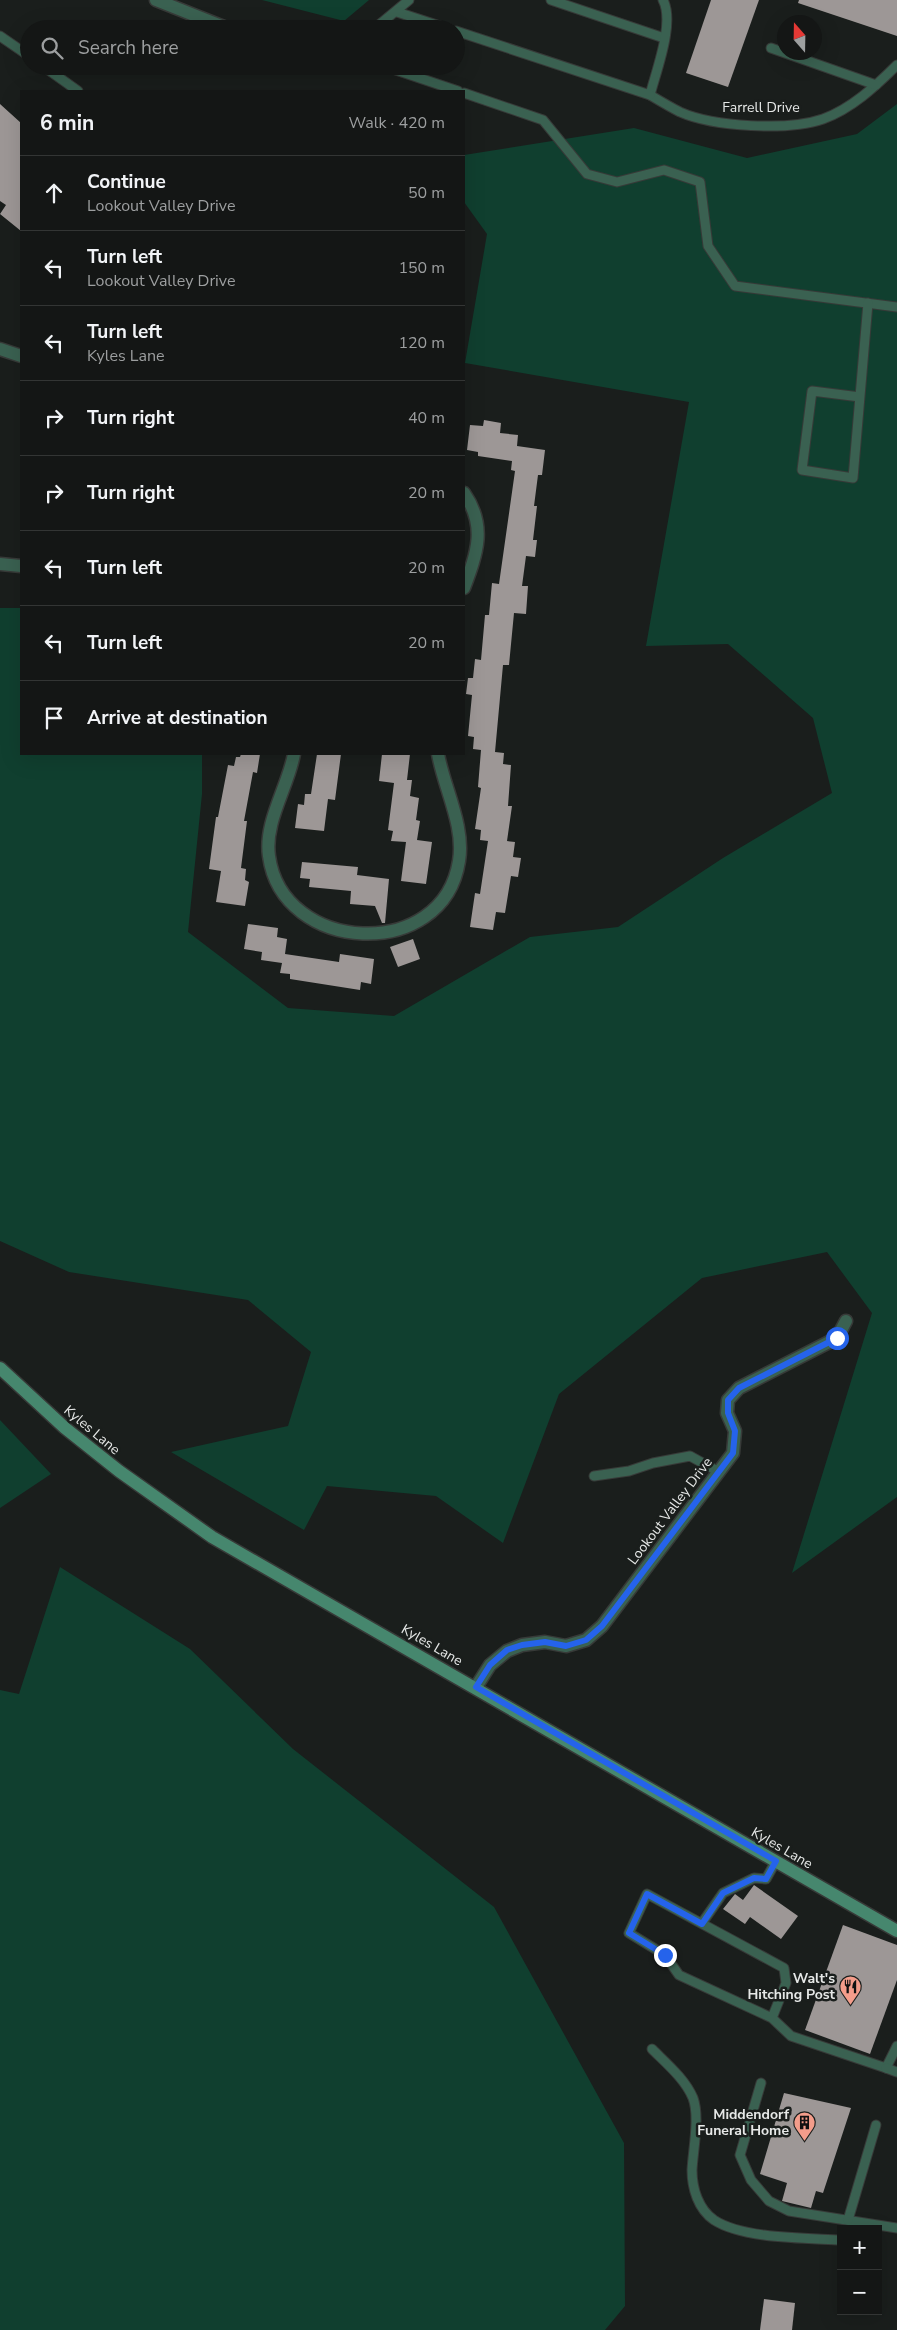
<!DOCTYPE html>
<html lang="en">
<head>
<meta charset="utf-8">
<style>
	:root { --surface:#141615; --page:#1d1f1e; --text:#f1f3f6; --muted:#9d9fa0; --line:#333534 }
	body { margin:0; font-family:"Nunito Sans",sans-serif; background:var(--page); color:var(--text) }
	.controls { position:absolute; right:15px; bottom:15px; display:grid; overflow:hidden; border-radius:0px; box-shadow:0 5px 20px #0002 }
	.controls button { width:45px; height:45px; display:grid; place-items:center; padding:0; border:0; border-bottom:1px solid var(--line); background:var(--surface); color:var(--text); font:25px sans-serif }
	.compass { position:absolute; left:777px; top:15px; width:45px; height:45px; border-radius:50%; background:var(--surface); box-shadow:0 5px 20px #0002; rotate:340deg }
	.stop { position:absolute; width:15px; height:15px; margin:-11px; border:4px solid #2563eb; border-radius:50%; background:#fff }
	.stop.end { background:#2563eb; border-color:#fff; box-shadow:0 1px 5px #0008 }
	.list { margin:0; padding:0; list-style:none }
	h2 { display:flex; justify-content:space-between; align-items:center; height:65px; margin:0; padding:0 20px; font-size:21px }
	h2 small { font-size:16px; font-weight:400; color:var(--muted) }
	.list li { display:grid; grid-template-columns:32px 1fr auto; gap:15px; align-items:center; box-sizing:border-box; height:75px; padding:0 20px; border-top:1px solid var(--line) }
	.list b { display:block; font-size:19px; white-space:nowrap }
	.list p { margin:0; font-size:16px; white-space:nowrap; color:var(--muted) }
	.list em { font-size:16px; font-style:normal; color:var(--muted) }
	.icon { flex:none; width:28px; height:28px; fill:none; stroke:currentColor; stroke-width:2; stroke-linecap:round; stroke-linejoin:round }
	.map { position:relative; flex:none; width:897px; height:2330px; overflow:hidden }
	.search { position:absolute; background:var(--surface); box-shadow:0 5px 20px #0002; left:20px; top:20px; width:445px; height:55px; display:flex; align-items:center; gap:12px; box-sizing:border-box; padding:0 18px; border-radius:28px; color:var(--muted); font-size:19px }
	.panel { position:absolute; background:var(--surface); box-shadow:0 5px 20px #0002; left:20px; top:90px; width:445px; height:665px; border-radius:0px }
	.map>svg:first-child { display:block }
	.green { fill:#103f2f }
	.building { fill:#9d9796 }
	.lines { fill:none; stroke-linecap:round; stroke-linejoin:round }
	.lane-casing { stroke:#373a38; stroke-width:11 }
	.street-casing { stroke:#373a38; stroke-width:15 }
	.secondary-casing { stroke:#373a38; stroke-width:15 }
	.lane { stroke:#3a6151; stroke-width:9 }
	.street { stroke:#3a6151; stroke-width:12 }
	.secondary { stroke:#46876e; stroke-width:12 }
	.route { stroke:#2563eb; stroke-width:6 }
	.labels { text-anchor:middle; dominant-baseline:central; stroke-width:5; stroke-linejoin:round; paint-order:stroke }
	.street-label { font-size:14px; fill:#e6e8e7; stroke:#1a1e1c }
	.poi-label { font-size:14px; font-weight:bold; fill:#e6e8e7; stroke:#1a1e1c; text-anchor:end }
</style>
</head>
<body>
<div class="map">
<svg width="897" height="2330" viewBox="0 0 897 2330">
	<rect width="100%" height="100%" fill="#1a1e1c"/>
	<g class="green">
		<path d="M 262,0 L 369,0 L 344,21 Z"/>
		<path d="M 897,104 L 897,1497 L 792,1573 L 872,1313 L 827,1252 L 702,1278 L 559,1394 L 503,1543 L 436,1496 L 327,1486 L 304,1530 L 171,1452 L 288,1426 L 311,1352 L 248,1300 L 69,1272 L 0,1241 L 0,608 L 21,608 L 21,754 L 202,754 L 202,794 L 188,932 L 288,1008 L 394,1016 L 530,937 L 618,927 L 723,858 L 832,793 L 813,718 L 728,644 L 646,646 L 689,402 L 465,363 L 487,234 L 464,202 L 464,155 L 634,128 L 747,158 L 857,134 Z"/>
		<path d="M 0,1420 L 51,1474 L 0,1508 Z"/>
		<path d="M 60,1567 L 190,1649 L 293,1749 L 494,1907 L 624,2143 L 625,2306 L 605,2330 L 0,2330 L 0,1690 L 19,1694 Z"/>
	</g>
	<g class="building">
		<path d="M 711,0 L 759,0 L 728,87 L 686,73 Z"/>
		<path d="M 799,0 L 897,0 L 897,36 L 798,3 Z"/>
		<path d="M 0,104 L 21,123 L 21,231 L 0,214 L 6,205 L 0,201 Z"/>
		<path d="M 484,420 L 501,423 L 500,433 L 518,435 L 517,446 L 545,450 L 542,475 L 538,475 L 534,506 L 537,506 L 533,540 L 537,540 L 535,557 L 526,556 L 522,586 L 528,586 L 526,614 L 514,613 L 509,665 L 503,665 L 495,752 L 504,753 L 503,764 L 511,765 L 508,806 L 512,806 L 507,841 L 515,842 L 513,857 L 521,858 L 518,877 L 511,876 L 505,913 L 496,912 L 493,930 L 470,927 L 475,893 L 480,894 L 488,841 L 480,840 L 481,830 L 475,829 L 481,788 L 478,787 L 481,750 L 473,749 L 474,737 L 468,736 L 472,695 L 466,694 L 468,678 L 473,678 L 475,659 L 481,660 L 485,615 L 489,615 L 492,583 L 499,584 L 515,471 L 511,470 L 512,461 L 478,456 L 478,452 L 467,450 L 470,425 L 483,426 Z"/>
		<path d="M 241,754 L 260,754 L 257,773 L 253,772 L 244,821 L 247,821 L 241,868 L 246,869 L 245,880 L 249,882 L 245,906 L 216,902 L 221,871 L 209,869 L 216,817 L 218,817 L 228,765 L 234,766 L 236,757 L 240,757 Z"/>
		<path d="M 317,754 L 341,754 L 335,800 L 328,799 L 324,831 L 295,828 L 298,804 L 304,805 L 305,794 L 311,794 Z"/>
		<path d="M 382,754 L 410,754 L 407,780 L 412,780 L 410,796 L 419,798 L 416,820 L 420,821 L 417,840 L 432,842 L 426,884 L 401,881 L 406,842 L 391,841 L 393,831 L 388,830 L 394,783 L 379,781 Z"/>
		<path d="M 302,862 L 358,867 L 357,875 L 389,879 L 385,923 L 382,923 L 375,906 L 350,904 L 351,891 L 309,887 L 310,879 L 300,878 Z"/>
		<path d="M 248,924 L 278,928 L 277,937 L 287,939 L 285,954 L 339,962 L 340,954 L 374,959 L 371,984 L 361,982 L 360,990 L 290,979 L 290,974 L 280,973 L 282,963 L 261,960 L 262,952 L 244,949 Z"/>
		<path d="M 413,939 L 420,959 L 398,967 L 390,947 Z"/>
		<path d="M 754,1885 L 798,1916 L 781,1939 L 750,1917 L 745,1924 L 723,1909 L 735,1894 L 743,1900 Z"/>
		<path d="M 843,1925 L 897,1945 L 897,1980 L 870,2054 L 805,2030 Z"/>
		<path d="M 784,2093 L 851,2108 L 823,2193 L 816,2191 L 811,2208 L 782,2201 L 787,2183 L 760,2174 Z"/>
		<path d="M 764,2299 L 795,2303 L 792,2330 L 760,2330 Z"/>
	</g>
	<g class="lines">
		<defs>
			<g id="lane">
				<path d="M 551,0 L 664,38"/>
				<path d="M 663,0 C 675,23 656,71 650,95 C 660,101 670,107 680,112 C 714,127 788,131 823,119 C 851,109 876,86 897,65"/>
				<path d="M 397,12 L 449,29"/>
				<path d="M 374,29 L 409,0"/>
				<path d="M 456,31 L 650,95"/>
				<path d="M 0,36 L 29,56"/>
				<path d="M 771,48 L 876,85"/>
				<path d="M 43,66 L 78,91"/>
				<path d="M 384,66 L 458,91"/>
				<path d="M 464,93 L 543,120 L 587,174 L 617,182 L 664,170 L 700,182 L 708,246 L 735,286 L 897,307"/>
				<path d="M 860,397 L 812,391 L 802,470 L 853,478 L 868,303"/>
				<path d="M 594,1476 L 629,1471 L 653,1463 L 690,1456 L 719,1472"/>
				<path d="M 702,1923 L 723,1893 L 754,1878 L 766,1879 L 776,1861"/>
				<path d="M 772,2018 L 786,1983 L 784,1968 L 647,1894 L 629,1933 L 665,1955 L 679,1975 L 772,2018 L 791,2036 L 886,2068 L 897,2046"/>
				<path d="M 652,2049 C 667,2064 685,2079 693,2098 C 700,2117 693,2150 692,2170 C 692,2188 698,2209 714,2220 C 743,2239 806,2238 841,2240"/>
				<path d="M 886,2068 L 897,2072"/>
				<path d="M 761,2083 L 740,2155 L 751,2180 L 769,2201 L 789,2211 L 897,2228"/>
				<path d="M 848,2220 L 876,2125"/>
			</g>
			<g id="street">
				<path d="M 156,0 L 229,29"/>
				<path d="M 0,349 L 21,356"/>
				<path d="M 464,493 C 487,526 477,553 464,588"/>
				<path d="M 0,564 L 21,566"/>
				<path d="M 294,754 C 288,787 264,822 269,856 C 282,954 443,963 459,861 C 465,826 444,788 438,754"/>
				<path d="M 476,1687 L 490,1665 L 507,1651 L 522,1645 L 545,1642 L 566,1646 L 586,1640 L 602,1626 L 733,1453 L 735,1431 L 727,1413 L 728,1400 L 739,1388 L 837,1338 L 846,1321"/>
			</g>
			<path id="secondary" d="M 0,1368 L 65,1428 L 119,1471 L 212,1537 L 897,1931"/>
		</defs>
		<use href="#lane" class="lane-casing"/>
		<use href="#street" class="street-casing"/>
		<use href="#secondary" class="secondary-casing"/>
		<use href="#lane" class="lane"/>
		<use href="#street" class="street"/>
		<use href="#secondary" class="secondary"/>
	</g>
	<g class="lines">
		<path class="route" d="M 665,1955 L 629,1933 L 647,1894 L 702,1924 L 723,1893 L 754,1878 L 766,1879 L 776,1861 L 476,1687 L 490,1665 L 507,1650 L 522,1645 L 545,1642 L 566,1646 L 586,1640 L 602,1626 L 733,1453 L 735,1431 L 728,1413 L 728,1400 L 739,1388 L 837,1338"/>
	</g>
	<defs>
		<symbol id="restaurant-pin" viewBox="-11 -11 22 30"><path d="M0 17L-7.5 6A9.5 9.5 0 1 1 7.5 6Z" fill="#f49d8b" stroke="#1a1e1c"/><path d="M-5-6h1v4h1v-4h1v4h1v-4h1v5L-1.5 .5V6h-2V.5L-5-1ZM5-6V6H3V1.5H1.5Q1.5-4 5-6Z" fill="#111"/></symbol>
		<symbol id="building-pin" viewBox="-11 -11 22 30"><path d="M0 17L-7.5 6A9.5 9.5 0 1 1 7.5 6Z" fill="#f49d8b" stroke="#1a1e1c"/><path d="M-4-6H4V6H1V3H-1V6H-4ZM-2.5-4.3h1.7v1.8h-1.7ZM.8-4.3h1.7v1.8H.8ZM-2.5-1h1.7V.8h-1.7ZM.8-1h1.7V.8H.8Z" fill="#111"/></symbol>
	</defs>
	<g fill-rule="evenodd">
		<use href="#restaurant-pin" x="838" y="1974" width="25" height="34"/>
		<use href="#building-pin" x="792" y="2110" width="25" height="34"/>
	</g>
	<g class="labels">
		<g class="street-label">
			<text x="761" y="107">Farrell Drive</text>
			<text transform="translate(92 1430) rotate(40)">Kyles Lane</text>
			<text transform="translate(670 1511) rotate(-53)">Lookout Valley Drive</text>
			<text transform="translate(432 1645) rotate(30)">Kyles Lane</text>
			<text transform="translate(782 1848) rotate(30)">Kyles Lane</text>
		</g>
		<g class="poi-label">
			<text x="835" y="1978">Walt's<tspan x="835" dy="16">Hitching Post</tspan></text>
			<text x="789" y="2114">Middendorf<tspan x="789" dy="16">Funeral Home</tspan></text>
		</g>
	</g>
</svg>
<div class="controls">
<button>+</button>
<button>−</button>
</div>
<svg class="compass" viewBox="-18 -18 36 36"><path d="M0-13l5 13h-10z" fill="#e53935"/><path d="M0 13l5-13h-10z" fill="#9d9fa0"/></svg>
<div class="stop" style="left:837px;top:1338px"></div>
<div class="stop end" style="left:665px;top:1955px"></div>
<div class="search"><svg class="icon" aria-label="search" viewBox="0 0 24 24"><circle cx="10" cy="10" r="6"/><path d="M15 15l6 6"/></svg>Search here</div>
<section class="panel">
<h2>6 min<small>Walk · 420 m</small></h2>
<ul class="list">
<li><svg class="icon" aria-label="ahead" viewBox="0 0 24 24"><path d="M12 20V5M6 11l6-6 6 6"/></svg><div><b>Continue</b><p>Lookout Valley Drive</p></div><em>50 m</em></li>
<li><svg class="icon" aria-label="left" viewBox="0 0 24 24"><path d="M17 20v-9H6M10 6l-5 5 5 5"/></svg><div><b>Turn left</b><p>Lookout Valley Drive</p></div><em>150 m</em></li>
<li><svg class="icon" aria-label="left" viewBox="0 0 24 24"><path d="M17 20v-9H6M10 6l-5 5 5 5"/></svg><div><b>Turn left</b><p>Kyles Lane</p></div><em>120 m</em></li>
<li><svg class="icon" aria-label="right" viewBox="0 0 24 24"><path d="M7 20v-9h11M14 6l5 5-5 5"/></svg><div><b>Turn right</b></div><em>40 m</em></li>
<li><svg class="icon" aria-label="right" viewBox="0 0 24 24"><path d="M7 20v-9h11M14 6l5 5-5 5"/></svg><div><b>Turn right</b></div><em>20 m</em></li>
<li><svg class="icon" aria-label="left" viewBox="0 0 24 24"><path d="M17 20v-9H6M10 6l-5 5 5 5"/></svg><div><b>Turn left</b></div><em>20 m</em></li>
<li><svg class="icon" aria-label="left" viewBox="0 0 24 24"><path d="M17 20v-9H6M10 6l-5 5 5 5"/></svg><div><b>Turn left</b></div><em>20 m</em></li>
<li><svg class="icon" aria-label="arrive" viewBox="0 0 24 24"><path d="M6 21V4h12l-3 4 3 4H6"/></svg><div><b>Arrive at destination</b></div></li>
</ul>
</section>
</div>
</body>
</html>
